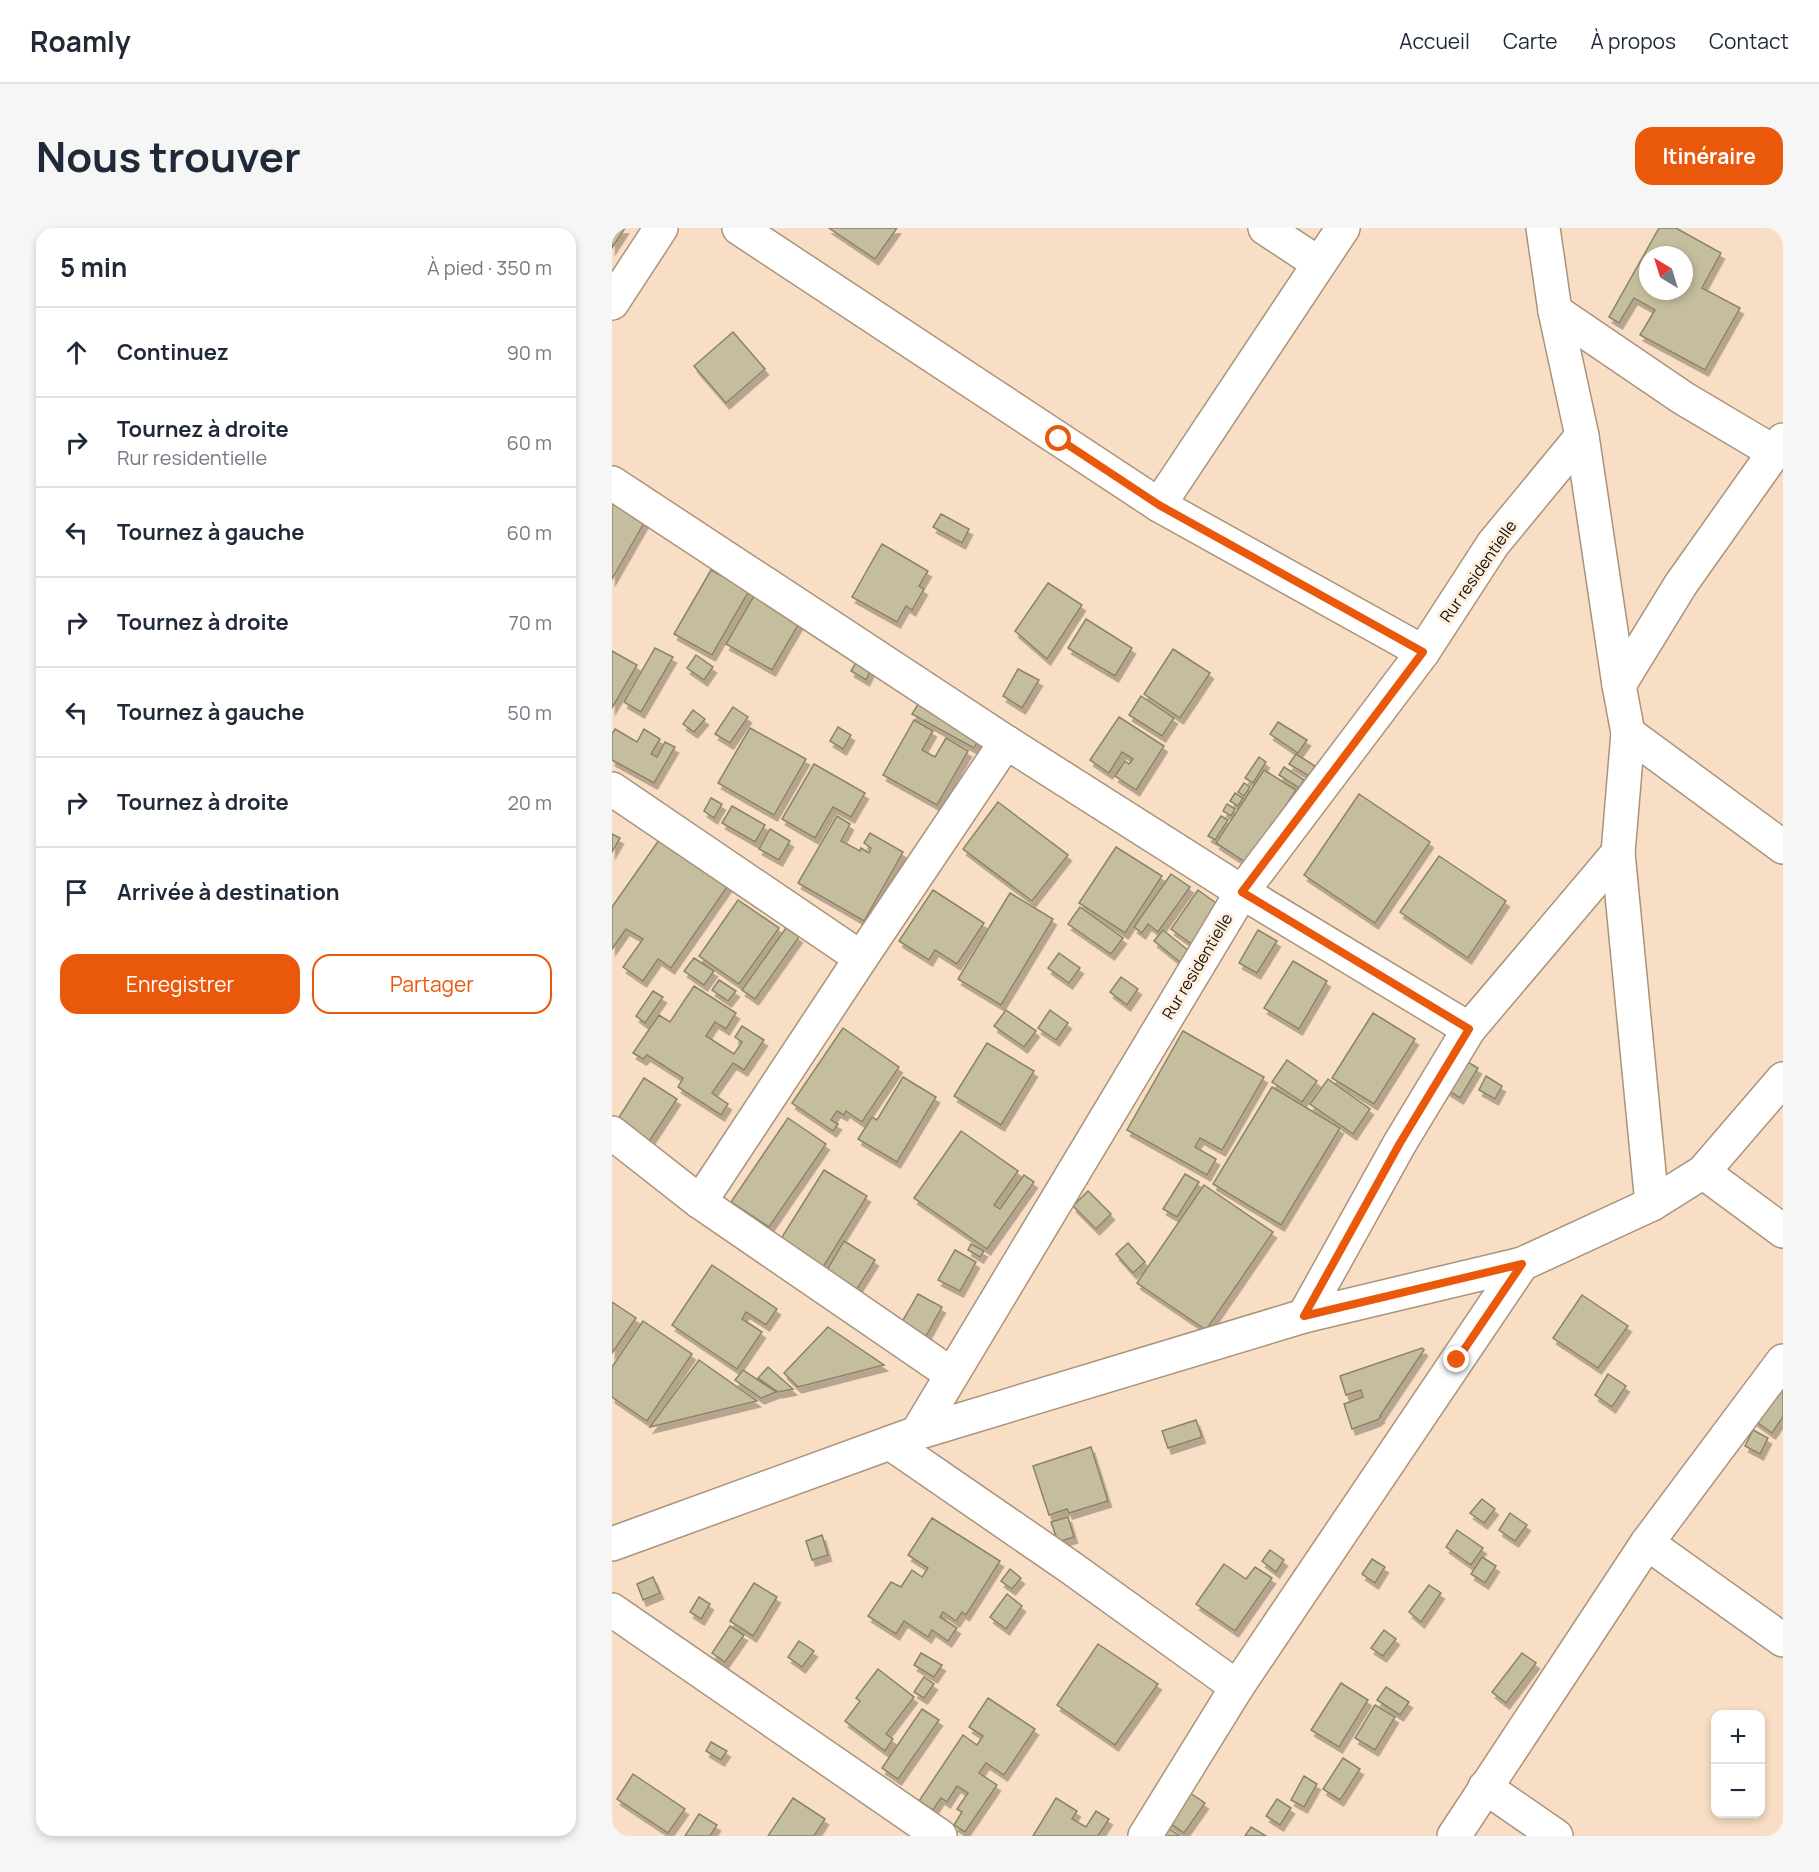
<!DOCTYPE html>
<html lang="fr">
<head>
<meta charset="utf-8">
<style>
	:root { --surface:#fff; --page:#f6f6f7; --text:#1f2937; --muted:#747a83; --line:#e0e1e3; --accent:#ea580c }
	body { margin:0; font-family:Manrope,sans-serif; background:var(--page); color:var(--text) }
	.controls { position:absolute; right:18px; bottom:18px; display:grid; overflow:hidden; border-radius:12px; box-shadow:0 3px 9px #0003 }
	.controls button { width:54px; height:54px; display:grid; place-items:center; padding:0; border:0; border-bottom:2px solid var(--line); background:var(--surface); color:var(--text); font:30px sans-serif }
	.compass { position:absolute; left:1027px; top:18px; width:54px; height:54px; border-radius:50%; background:var(--surface); box-shadow:0 3px 9px #0003; rotate:322deg }
	.stop { position:absolute; width:18px; height:18px; margin:-14px; border:4px solid #ea580c; border-radius:50%; background:#fff }
	.stop.end { background:#ea580c; border-color:#fff; box-shadow:0 2px 6px #0008 }
	.list { margin:0; padding:0; list-style:none }
	h2 { display:flex; justify-content:space-between; align-items:center; height:78px; margin:0; padding:0 24px; font-size:26px }
	h2 small { font-size:20px; font-weight:400; color:var(--muted) }
	.list li { display:grid; grid-template-columns:39px 1fr auto; gap:18px; align-items:center; box-sizing:border-box; height:90px; padding:0 24px; border-top:2px solid var(--line) }
	.list b { display:block; font-size:22px; white-space:nowrap }
	.list p { margin:0; font-size:20px; white-space:nowrap; color:var(--muted) }
	.list em { font-size:20px; font-style:normal; color:var(--muted) }
	.actions { display:flex; gap:12px; padding:18px 24px }
	.actions a { flex:1; padding:14px 0; border:2px solid var(--accent); border-radius:18px; text-align:center; font-size:21px; color:var(--accent) }
	.actions .main { background:var(--accent); color:#fff }
	.icon { flex:none; width:33px; height:33px; fill:none; stroke:currentColor; stroke-width:2; stroke-linecap:round; stroke-linejoin:round }
	.map { position:relative; flex:none; width:1171px; height:1608px; overflow:hidden; border-radius:18px }
	header { display:flex; align-items:center; gap:36px; box-sizing:border-box; height:84px; padding:0 30px; background:var(--surface); border-bottom:2px solid var(--line) }
	header strong { font-size:28px }
	nav { display:flex; gap:33px; margin-inline-start:auto; font-size:21px }
	.intro { display:flex; align-items:center; justify-content:space-between; box-sizing:border-box; height:144px; padding:0 36px }
	h1 { margin:0; font-size:42px }
	.button { padding:15px 27px; border-radius:18px; background:var(--accent); color:#fff; font-size:21px; font-weight:700 }
	main { display:flex; gap:36px; padding:0 36px }
	aside { flex:1; background:var(--surface); border-radius:18px; box-shadow:0 3px 9px #0003 }
	.map>svg:first-child { display:block }
	.building { fill:#c5be9e; stroke:#8a8465; stroke-width:1.5; fill-rule:evenodd; filter:url(#shadow) }
	.lines { fill:none; stroke-linecap:round; stroke-linejoin:round }
	.street-casing { stroke:#ab937b; stroke-width:36 }
	.street { stroke:#fff; stroke-width:33 }
	.route { stroke:#ea580c; stroke-width:8 }
	.labels { text-anchor:middle; dominant-baseline:central; stroke-width:6; stroke-linejoin:round; paint-order:stroke }
	.street-label { font-size:16px; fill:#170e06; stroke:#fdeede }
</style>
</head>
<body>
<header>
<strong>Roamly</strong>
<nav><a>Accueil</a><a>Carte</a><a>À propos</a><a>Contact</a></nav>
</header>
<div class="intro"><h1>Nous trouver</h1><a class="button">Itinéraire</a></div>
<main>
<aside>
<h2>5 min<small>À pied · 350 m</small></h2>
<ul class="list">
<li><svg class="icon" aria-label="ahead" viewBox="0 0 24 24"><path d="M12 20V5M6 11l6-6 6 6"/></svg><div><b>Continuez</b></div><em>90 m</em></li>
<li><svg class="icon" aria-label="right" viewBox="0 0 24 24"><path d="M7 20v-9h11M14 6l5 5-5 5"/></svg><div><b>Tournez à droite</b><p>Rur residentielle</p></div><em>60 m</em></li>
<li><svg class="icon" aria-label="left" viewBox="0 0 24 24"><path d="M17 20v-9H6M10 6l-5 5 5 5"/></svg><div><b>Tournez à gauche</b></div><em>60 m</em></li>
<li><svg class="icon" aria-label="right" viewBox="0 0 24 24"><path d="M7 20v-9h11M14 6l5 5-5 5"/></svg><div><b>Tournez à droite</b></div><em>70 m</em></li>
<li><svg class="icon" aria-label="left" viewBox="0 0 24 24"><path d="M17 20v-9H6M10 6l-5 5 5 5"/></svg><div><b>Tournez à gauche</b></div><em>50 m</em></li>
<li><svg class="icon" aria-label="right" viewBox="0 0 24 24"><path d="M7 20v-9h11M14 6l5 5-5 5"/></svg><div><b>Tournez à droite</b></div><em>20 m</em></li>
<li><svg class="icon" aria-label="arrive" viewBox="0 0 24 24"><path d="M6 21V4h12l-3 4 3 4H6"/></svg><div><b>Arrivée à destination</b></div></li>
</ul>
<div class="actions"><a class="main">Enregistrer</a><a>Partager</a></div>
</aside>
<div class="map">
<svg width="1171" height="1608" viewBox="0 0 1171 1608">
	<defs>
		<filter id="shadow"><feDropShadow dx="3.5" dy="6" stdDeviation="0" flood-color="#0004"/></filter>
	</defs>
	<rect width="100%" height="100%" fill="#f8dec4"/>
	<g class="building">
		<path d="M 0,0 L 13,0 L 0,20 Z"/>
		<path d="M 217,0 L 285,0 L 263,31 Z"/>
		<path d="M 1047,0 L 1064,0 L 1109,25 L 1090,60 L 1128,80 L 1093,142 L 1028,107 L 1043,82 L 1022,70 L 1007,95 L 997,89 ZM 1036,27 L 1072,27 L 1072,63 L 1036,63 Z"/>
		<path d="M 121,104 L 153,141 L 114,175 L 82,138 Z"/>
		<path d="M 0,268 L 36,288 L 0,351 Z"/>
		<path d="M 329,286 L 357,301 L 350,315 L 321,299 Z"/>
		<path d="M 270,316 L 316,343 L 307,358 L 312,361 L 300,382 L 294,378 L 285,394 L 240,369 Z"/>
		<path d="M 99,342 L 137,363 L 100,427 L 62,406 Z"/>
		<path d="M 436,355 L 470,377 L 435,431 L 403,403 Z"/>
		<path d="M 143,366 L 189,392 L 160,442 L 114,416 Z"/>
		<path d="M 474,391 L 520,420 L 503,448 L 456,420 Z"/>
		<path d="M 43,420 L 61,429 L 29,484 L 12,474 Z"/>
		<path d="M 561,421 L 598,445 L 568,490 L 532,466 Z"/>
		<path d="M 0,423 L 25,437 L 0,480 Z"/>
		<path d="M 84,427 L 101,439 L 92,452 L 75,440 Z"/>
		<path d="M 246,431 L 260,439 L 254,452 L 239,443 Z"/>
		<path d="M 406,441 L 427,452 L 410,480 L 391,468 Z"/>
		<path d="M 529,468 L 562,490 L 550,508 L 517,487 Z"/>
		<path d="M 307,475 L 368,509 L 362,520 L 300,486 Z"/>
		<path d="M 121,479 L 136,489 L 118,515 L 103,506 Z"/>
		<path d="M 81,482 L 93,491 L 82,504 L 71,496 Z"/>
		<path d="M 507,489 L 552,518 L 524,562 L 503,548 L 513,533 L 517,536 L 521,531 L 510,524 L 497,545 L 478,532 Z"/>
		<path d="M 302,492 L 321,503 L 310,522 L 323,529 L 334,510 L 356,523 L 325,577 L 271,547 Z"/>
		<path d="M 666,494 L 695,512 L 686,525 L 658,506 Z"/>
		<path d="M 226,499 L 239,507 L 231,521 L 218,513 Z"/>
		<path d="M 138,500 L 194,531 L 162,587 L 106,555 Z"/>
		<path d="M 3,501 L 25,514 L 32,501 L 48,511 L 39,526 L 45,529 L 53,514 L 63,519 L 42,555 L 0,532 L 0,506 Z"/>
		<path d="M 684,526 L 703,538 L 697,548 L 677,536 Z"/>
		<path d="M 647,529 L 654,534 L 641,555 L 633,550 Z"/>
		<path d="M 202,536 L 253,565 L 239,589 L 221,579 L 203,610 L 170,591 Z"/>
		<path d="M 672,539 L 692,552 L 687,560 L 667,547 Z"/>
		<path d="M 652,542 L 684,562 L 636,636 L 604,615 Z"/>
		<path d="M 632,555 L 638,559 L 632,568 L 626,564 Z"/>
		<path d="M 623,565 L 631,570 L 626,578 L 618,573 Z"/>
		<path d="M 747,566 L 818,614 L 763,695 L 692,647 Z"/>
		<path d="M 99,570 L 110,576 L 102,590 L 92,583 Z"/>
		<path d="M 386,574 L 456,627 L 420,673 L 351,621 Z"/>
		<path d="M 615,576 L 623,581 L 619,588 L 611,583 Z"/>
		<path d="M 120,578 L 153,597 L 143,614 L 110,595 Z"/>
		<path d="M 225,588 L 238,596 L 229,613 L 248,623 L 249,620 L 257,625 L 259,620 L 252,615 L 258,605 L 291,624 L 252,693 L 186,655 Z"/>
		<path d="M 609,588 L 616,592 L 603,612 L 596,608 Z"/>
		<path d="M 158,601 L 178,613 L 167,632 L 147,621 Z"/>
		<path d="M 54,602 L 122,649 L 59,740 L 46,731 L 31,753 L 11,739 L 31,711 L 14,701 L 0,721 L 0,679 Z"/>
		<path d="M 0,606 L 8,610 L 0,624 Z"/>
		<path d="M 504,619 L 550,648 L 513,705 L 467,675 Z"/>
		<path d="M 827,628 L 894,673 L 856,730 L 788,684 Z"/>
		<path d="M 559,646 L 578,659 L 546,704 L 536,696 L 530,705 L 522,699 Z"/>
		<path d="M 321,662 L 372,695 L 345,736 L 323,722 L 317,732 L 287,713 Z"/>
		<path d="M 586,662 L 608,678 L 581,717 L 559,701 Z"/>
		<path d="M 398,665 L 441,691 L 389,777 L 346,751 Z"/>
		<path d="M 126,672 L 167,700 L 127,756 L 87,728 Z"/>
		<path d="M 468,679 L 511,710 L 499,726 L 456,696 Z"/>
		<path d="M 174,700 L 187,709 L 143,771 L 130,762 Z"/>
		<path d="M 551,702 L 577,723 L 568,734 L 542,713 Z"/>
		<path d="M 646,702 L 665,713 L 645,745 L 627,735 Z"/>
		<path d="M 447,725 L 468,740 L 457,755 L 436,740 Z"/>
		<path d="M 82,730 L 102,743 L 92,757 L 72,743 Z"/>
		<path d="M 681,733 L 715,753 L 687,801 L 652,780 Z"/>
		<path d="M 509,749 L 526,761 L 515,777 L 498,764 Z"/>
		<path d="M 107,752 L 124,763 L 116,773 L 100,762 Z"/>
		<path d="M 82,758 L 124,785 L 114,801 L 103,794 L 94,808 L 122,826 L 130,814 L 123,809 L 130,798 L 152,812 L 132,842 L 121,835 L 100,865 L 116,876 L 109,887 L 66,859 L 71,850 L 35,827 L 31,831 L 21,825 L 47,787 L 58,794 Z"/>
		<path d="M 41,763 L 51,769 L 33,795 L 24,788 Z"/>
		<path d="M 394,782 L 424,803 L 412,819 L 382,798 Z"/>
		<path d="M 438,782 L 456,795 L 444,812 L 426,800 Z"/>
		<path d="M 761,785 L 803,811 L 762,876 L 720,850 Z"/>
		<path d="M 231,800 L 287,839 L 250,894 L 234,883 L 232,887 L 225,883 L 219,892 L 226,896 L 221,903 L 180,875 Z"/>
		<path d="M 571,803 L 652,849 L 610,922 L 588,910 L 583,919 L 604,931 L 595,947 L 515,902 Z"/>
		<path d="M 375,815 L 422,843 L 389,897 L 342,868 Z"/>
		<path d="M 847,829 L 866,840 L 848,870 L 830,859 Z"/>
		<path d="M 675,832 L 705,853 L 690,874 L 660,854 Z"/>
		<path d="M 874,848 L 890,858 L 883,871 L 867,862 Z"/>
		<path d="M 291,849 L 324,869 L 285,934 L 246,911 L 260,889 L 265,892 Z"/>
		<path d="M 32,850 L 65,871 L 34,918 L 2,897 Z"/>
		<path d="M 716,851 L 758,881 L 741,906 L 698,876 Z"/>
		<path d="M 660,859 L 728,900 L 669,997 L 601,956 Z"/>
		<path d="M 176,890 L 214,916 L 157,999 L 119,974 Z"/>
		<path d="M 349,903 L 406,943 L 382,977 L 388,981 L 412,947 L 422,954 L 375,1021 L 302,970 Z"/>
		<path d="M 212,942 L 255,968 L 208,1044 L 165,1017 Z"/>
		<path d="M 573,946 L 587,954 L 565,989 L 551,981 Z"/>
		<path d="M 592,957 L 661,1004 L 594,1102 L 525,1055 Z"/>
		<path d="M 476,963 L 499,986 L 484,1001 L 461,978 Z"/>
		<path d="M 232,1013 L 263,1032 L 245,1061 L 215,1042 Z"/>
		<path d="M 516,1015 L 533,1034 L 521,1045 L 504,1026 Z"/>
		<path d="M 359,1016 L 372,1023 L 368,1029 L 356,1022 Z"/>
		<path d="M 343,1022 L 364,1034 L 348,1063 L 326,1052 Z"/>
		<path d="M 100,1037 L 165,1081 L 154,1097 L 134,1084 L 130,1091 L 150,1104 L 125,1141 L 60,1097 Z"/>
		<path d="M 306,1066 L 330,1079 L 314,1108 L 290,1094 Z"/>
		<path d="M 970,1067 L 1016,1098 L 986,1140 L 941,1110 Z"/>
		<path d="M 0,1074 L 24,1090 L 0,1125 Z"/>
		<path d="M 31,1093 L 80,1126 L 35,1193 L 0,1169 L 0,1139 Z"/>
		<path d="M 216,1099 L 272,1137 L 186,1159 L 172,1145 Z"/>
		<path d="M 810,1120 L 812,1122 L 768,1188 L 769,1189 L 765,1192 L 740,1201 L 732,1176 L 751,1169 L 749,1162 L 734,1167 L 728,1148 Z"/>
		<path d="M 87,1132 L 145,1173 L 38,1199 Z"/>
		<path d="M 156,1139 L 181,1161 L 166,1164 L 146,1150 Z"/>
		<path d="M 131,1142 L 164,1164 L 149,1170 L 123,1152 Z"/>
		<path d="M 996,1146 L 1014,1158 L 1000,1179 L 983,1167 Z"/>
		<path d="M 1166,1159 L 1171,1163 L 1171,1189 L 1160,1205 L 1142,1192 Z"/>
		<path d="M 584,1192 L 590,1209 L 556,1220 L 550,1203 Z"/>
		<path d="M 1141,1202 L 1156,1210 L 1148,1226 L 1133,1218 Z"/>
		<path d="M 479,1219 L 496,1273 L 457,1285 L 455,1281 L 437,1287 L 421,1238 Z"/>
		<path d="M 870,1271 L 883,1281 L 872,1295 L 858,1285 Z"/>
		<path d="M 898,1285 L 915,1297 L 903,1313 L 887,1302 Z"/>
		<path d="M 456,1289 L 462,1309 L 446,1314 L 439,1294 Z"/>
		<path d="M 320,1290 L 388,1333 L 354,1387 L 350,1384 L 344,1393 L 331,1384 L 328,1389 L 345,1400 L 336,1413 L 320,1402 L 316,1409 L 292,1393 L 284,1406 L 256,1388 L 279,1354 L 289,1359 L 300,1342 L 310,1349 L 316,1340 L 296,1327 Z"/>
		<path d="M 845,1302 L 871,1320 L 859,1337 L 834,1319 Z"/>
		<path d="M 210,1307 L 216,1327 L 200,1332 L 194,1313 Z"/>
		<path d="M 658,1322 L 672,1332 L 664,1344 L 650,1333 Z"/>
		<path d="M 870,1329 L 884,1338 L 873,1355 L 859,1346 Z"/>
		<path d="M 760,1331 L 773,1339 L 763,1355 L 750,1346 Z"/>
		<path d="M 612,1336 L 634,1351 L 643,1339 L 660,1350 L 623,1403 L 584,1376 Z"/>
		<path d="M 398,1341 L 409,1350 L 400,1361 L 389,1353 Z"/>
		<path d="M 41,1349 L 48,1365 L 31,1372 L 25,1356 Z"/>
		<path d="M 142,1355 L 165,1369 L 141,1408 L 118,1393 Z"/>
		<path d="M 817,1357 L 829,1365 L 809,1394 L 797,1384 Z"/>
		<path d="M 395,1366 L 410,1378 L 394,1401 L 378,1389 Z"/>
		<path d="M 87,1369 L 98,1376 L 89,1391 L 78,1384 Z"/>
		<path d="M 118,1398 L 132,1407 L 113,1434 L 100,1425 Z"/>
		<path d="M 772,1402 L 784,1411 L 771,1428 L 759,1420 Z"/>
		<path d="M 187,1413 L 202,1423 L 190,1439 L 176,1429 Z"/>
		<path d="M 486,1416 L 546,1456 L 503,1517 L 445,1477 Z"/>
		<path d="M 309,1425 L 330,1437 L 322,1449 L 302,1437 Z"/>
		<path d="M 910,1425 L 924,1435 L 894,1475 L 880,1464 Z"/>
		<path d="M 266,1441 L 302,1469 L 274,1506 L 281,1511 L 273,1523 L 233,1493 L 248,1473 L 244,1470 Z"/>
		<path d="M 312,1449 L 322,1456 L 312,1470 L 302,1464 Z"/>
		<path d="M 729,1455 L 756,1472 L 727,1519 L 699,1502 Z"/>
		<path d="M 774,1459 L 797,1474 L 788,1487 L 765,1472 Z"/>
		<path d="M 376,1470 L 423,1501 L 392,1547 L 374,1535 L 367,1545 L 385,1557 L 353,1604 L 342,1597 L 350,1584 L 345,1581 L 356,1565 L 345,1558 L 335,1574 L 329,1570 L 321,1582 L 307,1573 L 351,1507 L 365,1517 L 371,1508 L 357,1499 Z"/>
		<path d="M 763,1477 L 783,1489 L 763,1522 L 743,1510 Z"/>
		<path d="M 310,1481 L 327,1492 L 286,1551 L 270,1540 Z"/>
		<path d="M 99,1514 L 115,1523 L 109,1532 L 94,1523 Z"/>
		<path d="M 731,1530 L 748,1541 L 728,1572 L 711,1561 Z"/>
		<path d="M 21,1546 L 73,1581 L 56,1605 L 5,1571 Z"/>
		<path d="M 692,1548 L 705,1556 L 692,1579 L 679,1572 Z"/>
		<path d="M 575,1563 L 593,1575 L 572,1605 L 555,1593 Z"/>
		<path d="M 181,1570 L 213,1591 L 202,1608 L 156,1608 Z"/>
		<path d="M 444,1570 L 465,1583 L 460,1591 L 474,1599 L 484,1583 L 497,1591 L 486,1608 L 421,1608 Z"/>
		<path d="M 665,1571 L 679,1580 L 668,1597 L 654,1588 Z"/>
		<path d="M 87,1586 L 105,1597 L 98,1608 L 73,1608 Z"/>
		<path d="M 553,1598 L 568,1608 L 547,1608 Z"/>
		<path d="M 639,1599 L 654,1608 L 633,1608 Z"/>
	</g>
	<g class="lines">
		<defs>
			<g id="street">
				<path d="M 127,0 L 547,277 L 811,424"/>
				<path d="M 653,0 L 706,35"/>
				<path d="M 931,0 L 943,83 L 970,208 L 1007,457 L 1016,505 L 1006,625 L 1040,976"/>
				<path d="M 0,75 L 49,0"/>
				<path d="M 943,83 L 1071,170 L 1162,224"/>
				<path d="M 0,255 L 394,514 L 630,664 L 857,801"/>
				<path d="M 547,277 L 731,0"/>
				<path d="M 1007,457 L 1069,356 L 1171,212"/>
				<path d="M 1016,505 L 1171,619"/>
				<path d="M 0,561 L 249,730"/>
				<path d="M 0,905 L 88,974 L 339,1146"/>
				<path d="M 1091,944 L 1171,1003"/>
				<path d="M 88,974 L 249,730 L 394,514"/>
				<path d="M 692,1088 L 788,915 L 857,801 L 1006,625"/>
				<path d="M 305,1205 L 630,664 L 811,424 L 881,316 L 970,208"/>
				<path d="M 278,1215 L 458,1339 L 625,1459"/>
				<path d="M 1035,1315 L 1171,1412"/>
				<path d="M 0,1316 L 305,1205 L 692,1088 L 910,1036 L 1040,976 L 1091,944 L 1171,851"/>
				<path d="M 0,1382 L 328,1608"/>
				<path d="M 873,1559 L 944,1608"/>
				<path d="M 533,1608 L 625,1459 L 910,1036"/>
				<path d="M 842,1608 L 1035,1315 L 1171,1133"/>
			</g>
		</defs>
		<use href="#street" class="street-casing"/>
		<use href="#street" class="street"/>
	</g>
	<g class="lines">
		<path class="route" d="M 447,211 L 547,277 L 811,424 L 630,664 L 857,801 L 788,915 L 692,1088 L 910,1036 L 845,1132"/>
	</g>
	<g class="labels">
		<g class="street-label">
			<text transform="translate(866 343) rotate(-55)">Rur residentielle</text>
			<text transform="translate(585 738) rotate(-59)">Rur residentielle</text>
		</g>
	</g>
</svg>
<div class="controls">
<button>+</button>
<button>−</button>
</div>
<svg class="compass" viewBox="-18 -18 36 36"><path d="M0-13l5 13h-10z" fill="#e53935"/><path d="M0 13l5-13h-10z" fill="#747a83"/></svg>
<div class="stop" style="left:447px;top:211px"></div>
<div class="stop end" style="left:845px;top:1132px"></div>
</div>
</main>
</body>
</html>
